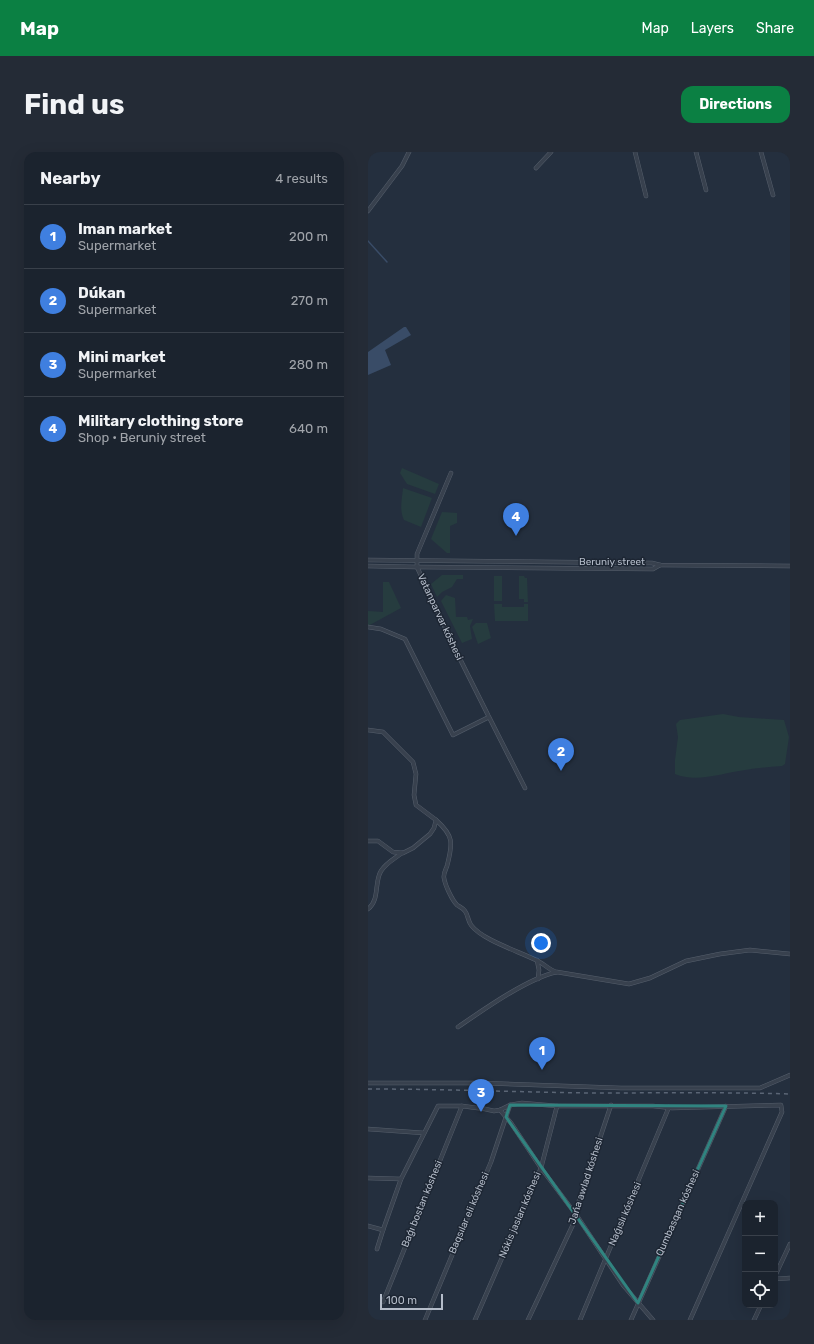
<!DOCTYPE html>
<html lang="en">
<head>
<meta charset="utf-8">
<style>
	:root { --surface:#1b232e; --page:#242b36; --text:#f1f3f6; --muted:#a0a4aa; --line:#39404a; --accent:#0b8043 }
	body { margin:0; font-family:Rubik,sans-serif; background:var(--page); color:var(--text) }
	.controls { position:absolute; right:12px; bottom:12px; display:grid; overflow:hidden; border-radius:8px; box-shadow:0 4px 16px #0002 }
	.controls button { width:36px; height:36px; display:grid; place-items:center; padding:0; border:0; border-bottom:1px solid var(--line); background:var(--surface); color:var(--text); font:20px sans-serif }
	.scale { position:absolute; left:12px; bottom:10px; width:63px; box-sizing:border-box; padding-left:4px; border:2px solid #b4bcc9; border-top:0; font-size:11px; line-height:14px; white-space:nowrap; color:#b4bcc9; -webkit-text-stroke:3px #1d2633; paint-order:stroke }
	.you { position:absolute; left:173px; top:791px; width:14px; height:14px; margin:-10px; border:3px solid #fff; border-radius:50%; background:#1a73e8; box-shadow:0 0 0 6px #1a73e833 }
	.badge { display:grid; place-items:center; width:26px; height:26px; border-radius:50%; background:var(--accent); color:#fff; font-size:13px; font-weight:700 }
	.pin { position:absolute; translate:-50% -33px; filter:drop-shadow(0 1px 2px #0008) }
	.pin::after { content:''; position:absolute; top:21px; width:14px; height:12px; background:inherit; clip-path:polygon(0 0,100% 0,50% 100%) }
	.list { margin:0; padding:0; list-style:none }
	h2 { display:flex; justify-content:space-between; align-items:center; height:52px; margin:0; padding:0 16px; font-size:17px }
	h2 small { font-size:13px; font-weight:400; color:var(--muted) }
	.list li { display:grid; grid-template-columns:26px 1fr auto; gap:12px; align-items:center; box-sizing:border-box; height:64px; padding:0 16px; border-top:1px solid var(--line) }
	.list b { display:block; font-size:15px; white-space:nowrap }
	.list p { margin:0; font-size:13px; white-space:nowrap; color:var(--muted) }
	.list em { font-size:13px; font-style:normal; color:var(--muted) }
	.icon { flex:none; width:22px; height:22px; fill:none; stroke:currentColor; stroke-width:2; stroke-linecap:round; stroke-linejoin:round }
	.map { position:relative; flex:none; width:422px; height:1168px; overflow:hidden; border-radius:12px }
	header { display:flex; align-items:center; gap:24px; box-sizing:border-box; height:56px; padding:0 20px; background:var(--accent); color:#fff }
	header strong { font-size:19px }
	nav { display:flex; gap:22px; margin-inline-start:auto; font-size:14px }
	.intro { display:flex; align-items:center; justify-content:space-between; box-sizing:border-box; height:96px; padding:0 24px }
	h1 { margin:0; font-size:28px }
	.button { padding:10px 18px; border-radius:12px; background:var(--accent); color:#fff; font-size:14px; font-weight:700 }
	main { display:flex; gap:24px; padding:0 24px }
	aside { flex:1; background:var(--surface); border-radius:12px; box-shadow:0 4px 16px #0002 }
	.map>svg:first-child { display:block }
	.green { fill:#263c3f }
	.water { fill:#394c67 }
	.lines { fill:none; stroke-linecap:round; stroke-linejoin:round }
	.stream { stroke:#394c67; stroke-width:1.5 }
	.minor-casing { stroke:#565f6c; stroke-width:4.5 }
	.minor { stroke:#38414e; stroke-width:3.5 }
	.rail { stroke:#5a6575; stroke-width:1.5; stroke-dasharray:4 4; stroke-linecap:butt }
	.marked { fill:none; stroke:#308480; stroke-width:3; stroke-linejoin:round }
	.labels { text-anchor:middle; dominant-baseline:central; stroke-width:3; stroke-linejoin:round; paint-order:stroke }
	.street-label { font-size:10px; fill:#b4bcc9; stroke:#1d2633 }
</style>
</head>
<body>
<header>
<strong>Map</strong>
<nav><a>Map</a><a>Layers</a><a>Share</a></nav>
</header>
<div class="intro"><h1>Find us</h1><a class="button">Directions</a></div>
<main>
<aside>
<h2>Nearby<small>4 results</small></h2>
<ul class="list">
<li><span class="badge" style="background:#3f7fe0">1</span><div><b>Iman market</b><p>Supermarket</p></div><em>200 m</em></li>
<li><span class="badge" style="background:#3f7fe0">2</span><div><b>Dúkan</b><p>Supermarket</p></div><em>270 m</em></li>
<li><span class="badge" style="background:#3f7fe0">3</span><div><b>Mini market</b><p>Supermarket</p></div><em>280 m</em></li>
<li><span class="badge" style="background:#3f7fe0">4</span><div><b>Military clothing store</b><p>Shop · Beruniy street</p></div><em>640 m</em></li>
</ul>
</aside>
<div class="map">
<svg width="422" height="1168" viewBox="0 0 422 1168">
	<rect width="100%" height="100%" fill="#242f3e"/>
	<g class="green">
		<path d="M 34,316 L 71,332 L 67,342 L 39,332 L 32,321 Z"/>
		<path d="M 35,336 L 64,346 L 53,375 L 36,368 C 31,358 34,347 35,336 Z"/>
		<path d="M 74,360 L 89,361 L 89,371 L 82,374 L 82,401 L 79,401 L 63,387 Z"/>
		<path d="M 74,423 L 95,423 L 95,427 L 89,427 L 84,435 L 74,440 L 69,445 L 63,432 Z"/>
		<rect x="126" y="424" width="8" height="25"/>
		<path d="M 151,424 L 156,424 L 157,426 L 159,426 L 160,450 L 156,450 L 156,447 L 151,447 Z"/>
		<path d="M 15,430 L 21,430 L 33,456 L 0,474 L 0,459 L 15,460 Z"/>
		<path d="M 78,443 L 87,446 L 88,465 L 99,465 L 100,468 L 105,467 L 102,474 L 104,487 L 94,491 L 73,449 Z"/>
		<path d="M 126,452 L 134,452 L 134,455 L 156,455 L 156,452 L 160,452 L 160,469 L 127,469 Z"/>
		<path d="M 108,471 L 119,471 L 123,486 L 110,492 L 104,475 Z"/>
		<path d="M 355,562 L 371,565 L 416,568 L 421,585 L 417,612 L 414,614 C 401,615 389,616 377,618 C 355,621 328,631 307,622 L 307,608 L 310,585 L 308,572 L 312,568 Z"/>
	</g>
	<path class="water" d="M 36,175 L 38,175 L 43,183 L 17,198 L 23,213 L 0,223 L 0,200 Z"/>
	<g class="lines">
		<path class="stream" d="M 0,89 L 19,110"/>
		<defs>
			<g id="minor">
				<path d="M 267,0 L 278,44"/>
				<path d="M 328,0 L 338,38"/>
				<path d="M 393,0 L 405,43"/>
				<path d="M 168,16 L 183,0"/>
				<path d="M 0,59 L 34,14 L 41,0"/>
				<path d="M 83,321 L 49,402 L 49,415 L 87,497 L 120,563"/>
				<path d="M 0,408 L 284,411 L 292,413 L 422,414"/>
				<path d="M 0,414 L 49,415 L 285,417 L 292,413"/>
				<path d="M 0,475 L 13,477 L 37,487 L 85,583 L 121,565 L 157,636"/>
				<path d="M 0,578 L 15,580 L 45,610 L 48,622 L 46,643 L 48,653 L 68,668 L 66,676 L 62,682 L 45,696 L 35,701 L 25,700 L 10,689 L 0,689"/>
				<path d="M 68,668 C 86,684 85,691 79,714 C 78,717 75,722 76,726 C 77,733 84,748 89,753 C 92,755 95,756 97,759 C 100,763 100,769 103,773 C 114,788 150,799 168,808 C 175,811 180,817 188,820"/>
				<path d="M 0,757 C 12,748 6,730 13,719 C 18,711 26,707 34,701"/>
				<path d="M 169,808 L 171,818 L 170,827"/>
				<path d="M 90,875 C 115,858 160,826 189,820 L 261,832 L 282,826 L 318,809 L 352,802 L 382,798 L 422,802"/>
				<path d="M 0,931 L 110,931 L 253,936 L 392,936 L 422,923"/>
				<path d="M 132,958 L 143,971 L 173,1016 L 209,1064 L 255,1133 L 285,1168"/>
				<path d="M 0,977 L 56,981"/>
				<path d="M 0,1026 L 33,1027"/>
				<path d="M 0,1074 L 15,1078"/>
				<path d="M 9,1097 L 15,1078 L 33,1027 L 70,954 L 94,954 L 117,957 L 126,959 L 132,958 L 142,953 L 154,951 L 189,954 L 285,954 L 304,956 L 413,953 L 414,960 L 322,1168"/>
				<path d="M 407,1124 L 422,1092"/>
				<path d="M 407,1127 L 422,1126"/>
				<path d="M 15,1150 L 94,954"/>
				<path d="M 57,1168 L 123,1010 L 142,953"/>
				<path d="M 107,1168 L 173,1016 L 189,954"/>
				<path d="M 160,1168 L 209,1064 L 209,1055 L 243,953"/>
				<path d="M 212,1168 L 301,955"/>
				<path d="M 263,1168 L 358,954"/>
				<path d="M 386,1168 L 393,1153"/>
			</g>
		</defs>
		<use href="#minor" class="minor-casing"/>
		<use href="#minor" class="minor"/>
		<path class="rail" d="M 0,937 C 74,937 148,940 222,941 C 288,941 355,940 422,942"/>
	</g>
	<path class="marked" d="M 142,953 L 358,954 L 270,1151 L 138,965 Z"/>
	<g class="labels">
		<g class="street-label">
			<text x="244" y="410">Beruniy street</text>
			<text transform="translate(72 465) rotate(65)">Vatanparvar kóshesi</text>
			<text transform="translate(218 1029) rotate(-72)">Jańa awlad kóshesi</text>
			<text transform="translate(54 1052) rotate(-68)">Baǵı bostan kóshesi</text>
			<text transform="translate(101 1061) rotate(-67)">Baqsılar eli kóshesi</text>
			<text transform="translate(310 1061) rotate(-66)">Qumbasqan kóshesi</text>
			<text transform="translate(257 1062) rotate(-67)">Naǵıslı kóshesi</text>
			<text transform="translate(152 1063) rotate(-67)">Nókis jasları kóshesi</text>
		</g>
	</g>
</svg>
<div class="controls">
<button>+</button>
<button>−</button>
<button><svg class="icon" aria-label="locate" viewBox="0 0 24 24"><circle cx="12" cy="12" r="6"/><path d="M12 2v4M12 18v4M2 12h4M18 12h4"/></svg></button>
</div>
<div class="scale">100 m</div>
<div class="you"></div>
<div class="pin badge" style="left:174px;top:918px;background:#3f7fe0">1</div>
<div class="pin badge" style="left:193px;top:619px;background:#3f7fe0">2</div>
<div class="pin badge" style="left:113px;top:960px;background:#3f7fe0">3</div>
<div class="pin badge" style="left:148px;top:384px;background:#3f7fe0">4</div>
</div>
</main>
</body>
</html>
